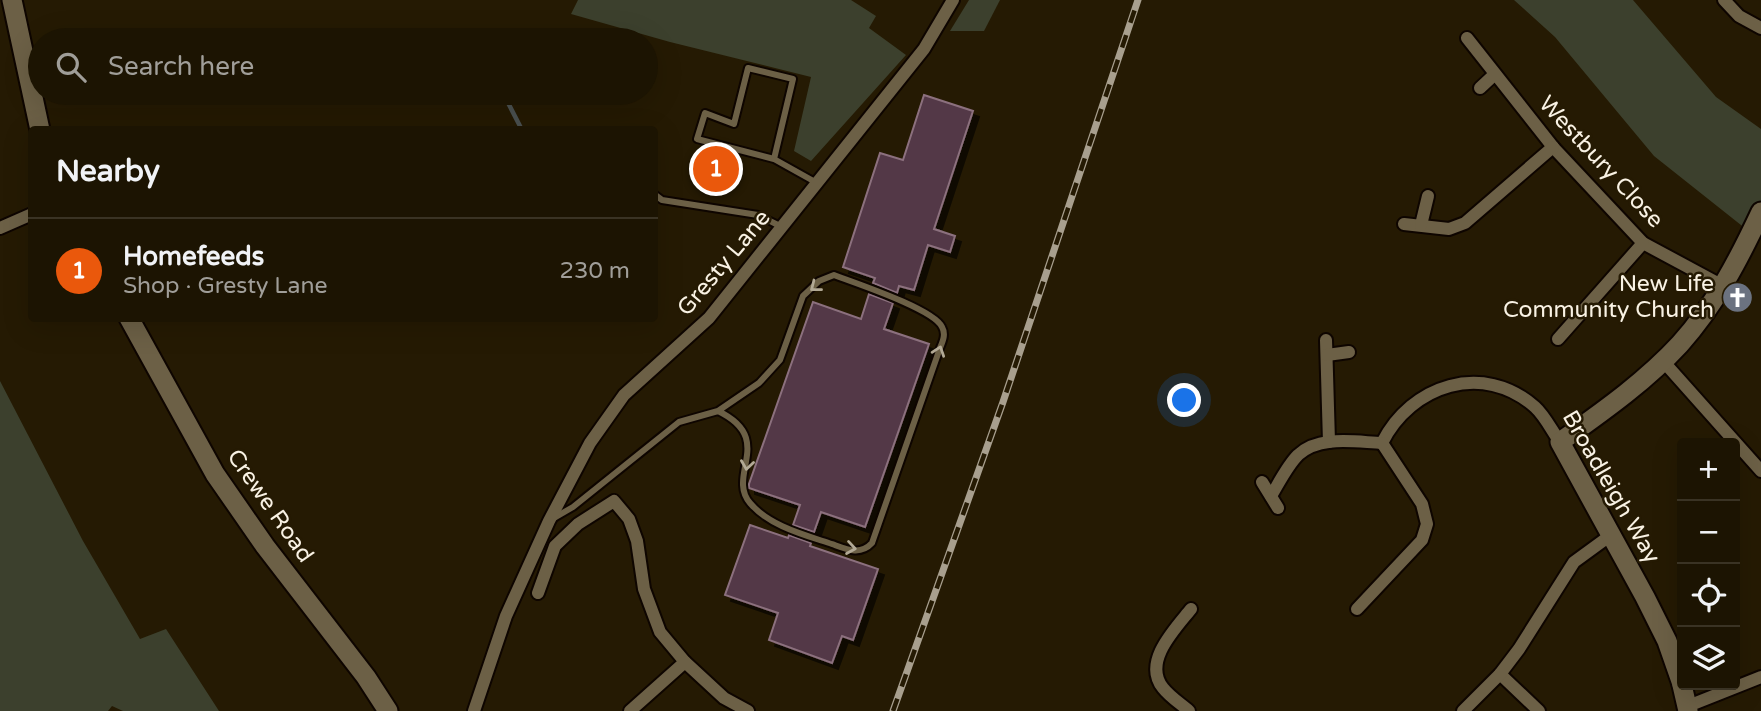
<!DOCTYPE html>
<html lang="en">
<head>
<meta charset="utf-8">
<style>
	:root { --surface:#1c1402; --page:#251d0c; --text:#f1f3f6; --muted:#a09e99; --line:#3a3324; --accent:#ea580c }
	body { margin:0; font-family:"Varela Round",sans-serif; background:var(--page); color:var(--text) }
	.controls { position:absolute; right:21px; bottom:21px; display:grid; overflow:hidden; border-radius:7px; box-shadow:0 7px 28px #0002 }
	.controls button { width:63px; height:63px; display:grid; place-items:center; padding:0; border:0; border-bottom:2px solid var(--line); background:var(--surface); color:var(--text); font:35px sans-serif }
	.you { position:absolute; left:1185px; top:401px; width:24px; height:24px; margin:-18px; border:5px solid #fff; border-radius:50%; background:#1a73e8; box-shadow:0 0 0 10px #1a73e833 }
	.badge { display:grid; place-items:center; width:46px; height:46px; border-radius:50%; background:var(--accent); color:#fff; font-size:23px; font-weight:700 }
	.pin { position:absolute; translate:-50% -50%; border:4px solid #fff; box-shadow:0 2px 7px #0006 }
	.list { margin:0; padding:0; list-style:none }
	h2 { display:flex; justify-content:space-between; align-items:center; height:91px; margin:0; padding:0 28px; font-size:30px }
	h2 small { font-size:23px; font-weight:400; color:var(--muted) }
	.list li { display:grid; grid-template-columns:46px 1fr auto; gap:21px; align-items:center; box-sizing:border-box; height:105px; padding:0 28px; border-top:2px solid var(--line) }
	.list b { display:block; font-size:26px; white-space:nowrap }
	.list p { margin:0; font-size:23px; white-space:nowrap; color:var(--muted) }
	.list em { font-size:23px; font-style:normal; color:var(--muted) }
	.icon { flex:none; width:38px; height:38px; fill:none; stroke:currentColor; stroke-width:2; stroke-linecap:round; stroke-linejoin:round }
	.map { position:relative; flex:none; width:1761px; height:711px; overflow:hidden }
	.search { position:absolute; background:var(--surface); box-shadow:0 7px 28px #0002; left:28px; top:28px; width:630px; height:77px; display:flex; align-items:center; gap:18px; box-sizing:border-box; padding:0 24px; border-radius:38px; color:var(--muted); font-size:26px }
	.panel { position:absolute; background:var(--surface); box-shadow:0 7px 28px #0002; left:28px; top:126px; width:630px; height:196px; border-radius:7px }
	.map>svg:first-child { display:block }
	.green { fill:#3c402d }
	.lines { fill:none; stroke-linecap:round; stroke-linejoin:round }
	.stream { stroke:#4b5150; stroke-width:4.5 }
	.building { fill:#523946; stroke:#8c707e; stroke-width:2; filter:url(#shadow) }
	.lane-casing { stroke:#0e0500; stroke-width:10 }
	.street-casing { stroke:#0e0500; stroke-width:16 }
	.secondary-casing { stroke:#0e0500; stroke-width:23 }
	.lane { stroke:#6c6046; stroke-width:6 }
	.street { stroke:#6c6046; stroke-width:12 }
	.secondary { stroke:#6c6046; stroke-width:19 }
	.rail-casing { stroke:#a89f8e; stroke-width:7 }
	.rail { stroke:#251a03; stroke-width:4.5; stroke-dasharray:13; stroke-linecap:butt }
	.oneway { stroke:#b2a995 }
	.labels { text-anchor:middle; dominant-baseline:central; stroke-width:5; stroke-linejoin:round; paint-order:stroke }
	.street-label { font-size:23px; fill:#f9f2e4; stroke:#251a03 }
	.poi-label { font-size:23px; fill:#f9f2e4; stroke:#251a03; text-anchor:end }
</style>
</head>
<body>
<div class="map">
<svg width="1761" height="711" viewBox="0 0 1761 711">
	<defs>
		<filter id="shadow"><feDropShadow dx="6" dy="6" stdDeviation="0" flood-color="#0009"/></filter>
	</defs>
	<rect width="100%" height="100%" fill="#251a03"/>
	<g class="green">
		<path d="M 578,0 L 851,0 L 876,16 L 869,28 L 906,55 L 811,161 L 794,151 L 811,77 L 670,42 L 571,14 Z"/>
		<path d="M 969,0 L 1000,0 L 984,31 L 950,31 Z"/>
		<path d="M 1514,0 L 1633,0 L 1716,97 L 1761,129 L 1761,236 L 1751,233 L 1654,156 L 1555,37 Z"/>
		<path d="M 0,381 L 83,541 L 140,639 L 166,629 L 219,711 L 123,711 L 112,706 L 108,711 L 0,711 Z"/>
	</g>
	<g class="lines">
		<path class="stream" d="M 503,93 L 522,130"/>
	</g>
	<g class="building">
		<path d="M 924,95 L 973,111 L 934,229 L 955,236 L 950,252 L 928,245 L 914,290 L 899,286 L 897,293 L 873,283 L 875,278 L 843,267 L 880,153 L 903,160 Z"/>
		<path d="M 869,294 L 893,303 L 884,329 L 929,344 L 865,527 L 821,512 L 814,532 L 793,525 L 800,505 L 749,488 L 749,484 L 813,302 L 861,319 Z"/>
		<path d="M 750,525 L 788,538 L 789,535 L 811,543 L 810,546 L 878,569 L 853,640 L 842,636 L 832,663 L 769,640 L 778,613 L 725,595 Z"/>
	</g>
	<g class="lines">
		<defs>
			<g id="lane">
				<path d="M 774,159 L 793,79 L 748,68 L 734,124 L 705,113 L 697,139 L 774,159 L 817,183"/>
				<path d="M 654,194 L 662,200 L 758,215 L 782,227"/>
				<path d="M 554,518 L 573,507 L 679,422 L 718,411 L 759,383 L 780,360 L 803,296 L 819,281 L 834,275 C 855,283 934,309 942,327 C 946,334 943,341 940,348 L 872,543 C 860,556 846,549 832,544 C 805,535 769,526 750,503 C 726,475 776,439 718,411"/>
			</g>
			<g id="street">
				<path d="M 1724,0 L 1739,16 L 1761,28"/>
				<path d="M 1467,38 L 1553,147 L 1643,243 L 1723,286"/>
				<path d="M 1480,88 L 1495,74"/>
				<path d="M 1404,224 L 1449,229 L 1465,223 L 1553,147"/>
				<path d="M 1421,225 L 1428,196"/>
				<path d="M 0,228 L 32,214"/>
				<path d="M 1558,339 L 1643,243"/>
				<path d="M 1326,340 L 1329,442"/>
				<path d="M 1327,355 L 1349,352"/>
				<path d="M 1663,361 L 1761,471"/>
				<path d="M 1262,482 L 1278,508"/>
				<path d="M 1271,496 C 1279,483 1287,466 1298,455 C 1319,435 1355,442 1382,443 C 1411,385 1483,361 1535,407 C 1545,416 1552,431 1560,442"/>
				<path d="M 538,593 L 555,546 L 578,524 L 614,501 L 629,519 L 637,541 L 644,589 L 660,632 L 685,662"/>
				<path d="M 1357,609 L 1422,540 L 1427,524 L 1422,504 L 1382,443"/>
				<path d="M 1500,674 L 1539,711"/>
				<path d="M 1688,706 L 1761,677"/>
				<path d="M 474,711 L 506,616 L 549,521 L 590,443 L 624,395 L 709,318 L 924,49 L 953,0"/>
				<path d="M 630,711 L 685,662 L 724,698 L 748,711"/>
				<path d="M 1189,711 C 1181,704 1170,697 1163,688 C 1142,662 1175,629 1191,609"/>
				<path d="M 1463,711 L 1500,674 L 1519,649 L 1574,562 L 1611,535"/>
			</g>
			<g id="secondary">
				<path d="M 12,0 L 40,130"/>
				<path d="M 129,318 L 215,474 L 265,546 L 366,677 L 388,711"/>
				<path d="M 1682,684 L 1667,641 L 1645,597 L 1560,442 C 1602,412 1645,382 1680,344 C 1715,305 1739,259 1761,212"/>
				<path d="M 1682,685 L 1688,711"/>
			</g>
		</defs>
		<use href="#lane" class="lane-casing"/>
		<use href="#street" class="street-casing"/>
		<use href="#secondary" class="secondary-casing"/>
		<use href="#lane" class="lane"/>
		<use href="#street" class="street"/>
		<use href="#secondary" class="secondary"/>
		<defs>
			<path id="rail" d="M 893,711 L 1003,402 L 1138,0"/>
		</defs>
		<use href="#rail" class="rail-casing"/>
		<use href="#rail" class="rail"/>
	</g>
	<defs><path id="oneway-chevron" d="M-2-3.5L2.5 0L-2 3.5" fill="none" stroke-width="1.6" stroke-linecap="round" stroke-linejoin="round" transform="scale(1.75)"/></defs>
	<g class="oneway">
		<use href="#oneway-chevron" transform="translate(815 287) rotate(142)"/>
		<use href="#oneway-chevron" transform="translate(939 351) rotate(-71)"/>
		<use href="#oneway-chevron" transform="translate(747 465) rotate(98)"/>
		<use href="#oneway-chevron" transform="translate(851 548) rotate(9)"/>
	</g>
	<defs>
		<symbol id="church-disc" viewBox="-11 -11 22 22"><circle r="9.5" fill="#6b7280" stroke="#251a03"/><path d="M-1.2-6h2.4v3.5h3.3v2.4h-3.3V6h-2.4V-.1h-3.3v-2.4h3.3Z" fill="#fff"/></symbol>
	</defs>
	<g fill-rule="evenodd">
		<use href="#church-disc" x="1720" y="280" width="35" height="35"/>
	</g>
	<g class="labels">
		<g class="street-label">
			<text transform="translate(1601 162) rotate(47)">Westbury Close</text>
			<text transform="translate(724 263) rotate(-50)">Gresty Lane</text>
			<text transform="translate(1611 487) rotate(60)">Broadleigh Way</text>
			<text transform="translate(270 506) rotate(55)">Crewe Road</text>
		</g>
		<g class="poi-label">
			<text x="1714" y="284">New Life<tspan x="1714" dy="26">Community Church</tspan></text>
		</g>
	</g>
</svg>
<div class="controls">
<button>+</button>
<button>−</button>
<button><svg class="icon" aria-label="locate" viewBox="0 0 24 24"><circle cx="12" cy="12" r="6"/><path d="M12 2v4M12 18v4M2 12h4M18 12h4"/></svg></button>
<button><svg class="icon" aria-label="layers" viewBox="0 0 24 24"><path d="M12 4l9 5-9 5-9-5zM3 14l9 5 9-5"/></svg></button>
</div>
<div class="you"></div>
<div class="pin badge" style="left:716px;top:169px">1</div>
<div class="search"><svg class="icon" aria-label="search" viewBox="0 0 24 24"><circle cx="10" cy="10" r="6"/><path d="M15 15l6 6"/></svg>Search here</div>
<section class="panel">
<h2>Nearby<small></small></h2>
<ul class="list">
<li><span class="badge">1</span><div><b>Homefeeds</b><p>Shop · Gresty Lane</p></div><em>230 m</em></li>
</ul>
</section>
</div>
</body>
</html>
